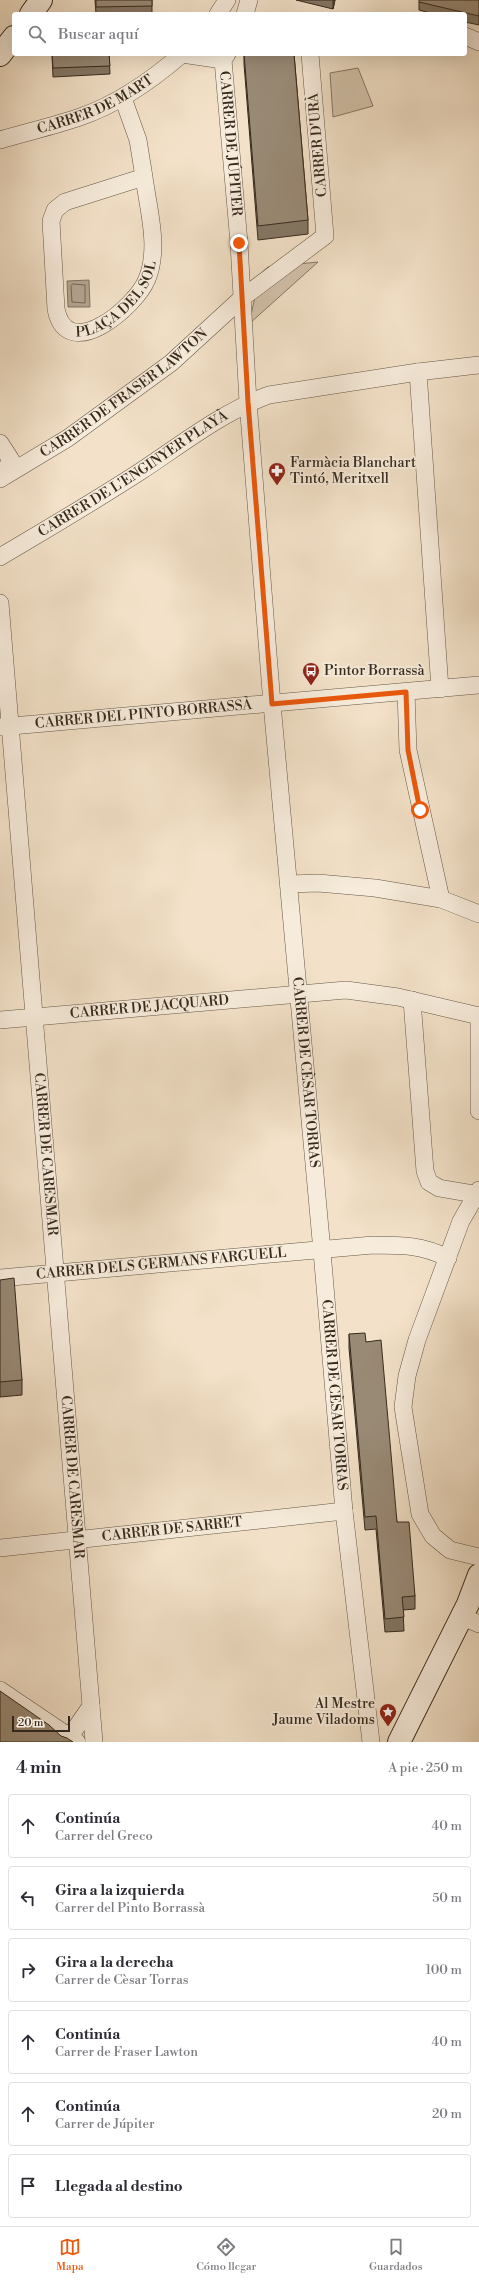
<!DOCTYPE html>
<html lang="es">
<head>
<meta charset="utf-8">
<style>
	:root { --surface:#fff; --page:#f7f7f7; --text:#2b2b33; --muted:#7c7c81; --line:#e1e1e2; --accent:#ea580c }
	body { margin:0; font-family:"Libre Bodoni",serif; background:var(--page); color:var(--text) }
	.scale { position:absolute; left:12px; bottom:10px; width:58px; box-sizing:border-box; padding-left:4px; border:2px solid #372a1d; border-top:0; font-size:11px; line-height:14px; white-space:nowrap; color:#372a1d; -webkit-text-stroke:3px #f7ecdc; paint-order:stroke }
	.stop { position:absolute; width:12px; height:12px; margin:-9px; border:3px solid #ea580c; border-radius:50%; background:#fff }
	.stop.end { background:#ea580c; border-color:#fff; box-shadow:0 1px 4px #0008 }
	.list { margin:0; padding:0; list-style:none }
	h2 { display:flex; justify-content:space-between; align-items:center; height:52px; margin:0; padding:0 16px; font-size:17px }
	h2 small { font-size:13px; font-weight:400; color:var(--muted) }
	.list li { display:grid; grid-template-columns:26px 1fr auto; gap:12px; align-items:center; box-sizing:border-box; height:64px; margin:0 8px 8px; padding:0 8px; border:1px solid var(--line); border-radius:4px }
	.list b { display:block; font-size:15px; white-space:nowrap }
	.list p { margin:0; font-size:13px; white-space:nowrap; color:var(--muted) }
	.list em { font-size:13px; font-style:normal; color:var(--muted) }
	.icon { flex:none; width:22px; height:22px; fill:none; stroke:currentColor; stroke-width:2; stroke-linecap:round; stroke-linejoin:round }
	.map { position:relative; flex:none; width:479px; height:1742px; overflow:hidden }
	.search { position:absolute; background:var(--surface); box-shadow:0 4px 16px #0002; left:12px; right:12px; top:12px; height:44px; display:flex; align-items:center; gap:10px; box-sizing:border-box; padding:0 14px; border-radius:4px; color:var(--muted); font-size:15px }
	.sheet { height:484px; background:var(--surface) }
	nav { display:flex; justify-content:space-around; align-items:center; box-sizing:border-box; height:56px; border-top:1px solid var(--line); background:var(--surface); font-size:11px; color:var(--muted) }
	nav a { display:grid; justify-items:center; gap:2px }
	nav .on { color:var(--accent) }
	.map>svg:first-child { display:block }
	.green { fill:#d3c3ac; stroke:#857664 }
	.water { fill:#b3a38f; stroke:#817361 }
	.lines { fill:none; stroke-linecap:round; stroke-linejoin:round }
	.shore { stroke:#756656; stroke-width:1 }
	.street-casing { stroke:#665848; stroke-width:18 }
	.secondary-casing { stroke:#372a1d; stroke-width:24 }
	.street { stroke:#f7ecdc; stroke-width:17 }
	.secondary { stroke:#f7ecdc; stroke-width:22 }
	.wall { fill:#847765; stroke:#372a1d }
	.shaded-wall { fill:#6b6153; stroke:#372a1d }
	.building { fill:#998a76; stroke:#372a1d }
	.route { stroke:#ea580c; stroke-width:5 }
	.labels { text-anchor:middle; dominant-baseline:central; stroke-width:4; stroke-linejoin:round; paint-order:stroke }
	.street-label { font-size:14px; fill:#372a1d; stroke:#f7ecdc }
	.poi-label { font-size:14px; fill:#372a1d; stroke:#f7ecdc; text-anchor:start }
</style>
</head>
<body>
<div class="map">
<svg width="479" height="1742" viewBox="0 0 479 1742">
	<rect width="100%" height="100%" fill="#f3e2c9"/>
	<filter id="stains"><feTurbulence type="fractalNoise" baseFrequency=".005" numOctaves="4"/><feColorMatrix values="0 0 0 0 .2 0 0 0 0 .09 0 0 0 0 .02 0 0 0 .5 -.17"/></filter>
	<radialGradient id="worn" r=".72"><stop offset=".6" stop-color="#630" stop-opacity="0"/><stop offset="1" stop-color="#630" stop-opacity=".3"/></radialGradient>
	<g class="green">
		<path d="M 358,68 L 373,106 L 333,117 L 330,73 Z"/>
		<path d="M 318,262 L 249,324 L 260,274 L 268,267 Z"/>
	</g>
	<path class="water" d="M 89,280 L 90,307 L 68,307 L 67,281 Z"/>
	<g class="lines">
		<path class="shore" d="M 73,284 L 85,285 L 85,303 L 72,302 L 71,286 Z"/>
		<defs>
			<g id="street">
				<path d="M 218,14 L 227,0"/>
				<path d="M 245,14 L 249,0"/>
				<path d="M 465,36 L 479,42"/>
				<path d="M 182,54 L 223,60"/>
				<path id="s1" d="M 227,54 L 223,60 L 239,243 L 248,402 L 272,704 L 322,1251 L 344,1511 L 371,1742"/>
				<path id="s2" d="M 123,98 L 138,140 L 144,177 L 65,202 L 55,210 L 51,221 L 56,309 C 67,365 136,307 147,279 C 160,248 148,208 144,177"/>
				<path id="s3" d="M 0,140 C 27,132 54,126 80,117 C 118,104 152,80 182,54"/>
				<path d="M 418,372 L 440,689"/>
				<path d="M 0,443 L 11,460 L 1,478"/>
				<path id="s4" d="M 0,479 L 68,438 L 171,363 L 242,298 L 325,236 L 310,54"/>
				<path id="s5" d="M 0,557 C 47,529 95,501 141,471 C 182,444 222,412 269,395 L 418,372 L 479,365"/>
				<path id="s6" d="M 0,603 L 94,1742"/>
				<path d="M 406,692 L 408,750 L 441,899"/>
				<path id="s7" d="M 0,727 L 479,685"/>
				<path d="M 289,884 L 318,883 L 375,888 L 441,899 L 479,914"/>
				<path d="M 412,1000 L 425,1171 L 429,1182 L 439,1188 L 479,1195"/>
				<path d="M 479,1015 L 479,1111"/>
				<path id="s8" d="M 0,1020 L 346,990 L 398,997 L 479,1016"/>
				<path d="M 479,1190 L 461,1221 L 417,1340 L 407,1376 L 403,1407 L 420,1514 L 433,1536 L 450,1550 L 479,1557"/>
				<path id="s9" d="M 0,1278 L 373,1245 C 402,1245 422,1245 448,1258"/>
				<path id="s10" d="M 0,1548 L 344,1511"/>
				<path d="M 461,1616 L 479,1624"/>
				<path d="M 0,1690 L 77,1742"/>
				<path d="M 66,1742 L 91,1706"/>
			</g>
			<g id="secondary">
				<path d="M 31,14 L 41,0"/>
				<path d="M 0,55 L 14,37"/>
				<path d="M 399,1742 L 468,1604 L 479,1575"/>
			</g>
		</defs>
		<use href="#street" class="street-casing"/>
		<use href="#secondary" class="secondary-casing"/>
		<use href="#street" class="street"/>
		<use href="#secondary" class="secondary"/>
	</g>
	<g class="wall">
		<path d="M 95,0 L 152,0 L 152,14 L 96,14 Z"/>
		<path d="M 296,0 L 335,0 L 333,9 Z"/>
		<path d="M 479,0 L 479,25 L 465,22 L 465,14 L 434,14 L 419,10 L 419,2 Z"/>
		<path d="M 52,54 L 109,54 L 110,74 L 53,77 Z"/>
		<path d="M 244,54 L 294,54 L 308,220 L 308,234 L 258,240 L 244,64 Z"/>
		<path d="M 0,1280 L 22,1380 L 22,1395 L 0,1397 Z"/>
		<path d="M 349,1334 L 366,1342 L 397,1522 L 415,1596 L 415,1609 L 403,1610 L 404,1631 L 385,1632 L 376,1529 L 365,1530 L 349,1348 Z"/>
	</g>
	<path class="shaded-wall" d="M 333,0 L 335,0 L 333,9 Z"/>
	<g class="building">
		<path d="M 96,0 L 152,0 L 152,6 L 96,7 Z"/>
		<path d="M 419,0 L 479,0 L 479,16 L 419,2 Z"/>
		<path d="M 52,54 L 109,54 L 110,66 L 53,68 Z"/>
		<path d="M 244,54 L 294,54 L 308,220 L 258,226 Z"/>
		<path d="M 14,1278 L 22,1380 L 0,1382 L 0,1280 Z"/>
		<path d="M 365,1333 L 366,1342 L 381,1340 L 397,1522 L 409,1522 L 415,1596 L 402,1597 L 404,1617 L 385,1619 L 376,1516 L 365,1517 L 349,1334 Z"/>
		<path d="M 0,1691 L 49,1725 L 61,1736 L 67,1738 L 73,1742 L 0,1742 Z"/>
	</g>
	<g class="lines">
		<path class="route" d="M 239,243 L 248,402 L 272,704 L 406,692 L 408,750 L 420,810"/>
	</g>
	<defs>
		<symbol id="pharmacy-pin" viewBox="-11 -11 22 30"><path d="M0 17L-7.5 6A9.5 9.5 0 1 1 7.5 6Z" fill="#8f2418" stroke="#f7ecdc"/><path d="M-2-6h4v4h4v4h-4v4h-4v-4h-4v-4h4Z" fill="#fff"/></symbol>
		<symbol id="bus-pin" viewBox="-11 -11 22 30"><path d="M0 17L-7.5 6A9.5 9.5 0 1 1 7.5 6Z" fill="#8f2418" stroke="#f7ecdc"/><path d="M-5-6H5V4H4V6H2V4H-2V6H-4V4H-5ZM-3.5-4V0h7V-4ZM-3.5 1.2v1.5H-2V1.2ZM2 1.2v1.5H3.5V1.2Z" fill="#fff"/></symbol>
		<symbol id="sight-pin" viewBox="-11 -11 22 30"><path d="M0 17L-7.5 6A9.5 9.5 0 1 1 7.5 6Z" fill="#8f2418" stroke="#f7ecdc"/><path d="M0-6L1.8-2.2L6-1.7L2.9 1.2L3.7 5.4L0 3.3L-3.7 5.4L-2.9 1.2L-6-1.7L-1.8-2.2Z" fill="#fff"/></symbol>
	</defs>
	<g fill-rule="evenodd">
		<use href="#pharmacy-pin" x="267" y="461" width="20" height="27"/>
		<use href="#bus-pin" x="301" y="661" width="20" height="27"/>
		<use href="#sight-pin" x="378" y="1702" width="20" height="27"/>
	</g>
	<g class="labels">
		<g class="street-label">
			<text stroke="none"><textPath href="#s3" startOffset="102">CARRER DE MART</textPath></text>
			<text stroke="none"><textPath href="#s1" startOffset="91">CARRER DE JÚPITER</textPath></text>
			<text transform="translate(318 145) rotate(-95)">CARRER D'URÀ</text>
			<text stroke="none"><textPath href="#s2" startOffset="366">PLAÇA DEL SOL</textPath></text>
			<text stroke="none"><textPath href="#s4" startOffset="151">CARRER DE FRASER LAWTON</textPath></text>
			<text stroke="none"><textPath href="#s5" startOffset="157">CARRER DE L'ENGINYER PLAYÀ</textPath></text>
			<text stroke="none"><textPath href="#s7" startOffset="144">CARRER DEL PINTO BORRASSÀ</textPath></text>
			<text stroke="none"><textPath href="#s8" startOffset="150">CARRER DE JACQUARD</textPath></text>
			<text stroke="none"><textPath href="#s1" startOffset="1023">CARRER DE CÈSAR TORRAS</textPath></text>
			<text stroke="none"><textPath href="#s6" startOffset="553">CARRER DE CARESMAR</textPath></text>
			<text stroke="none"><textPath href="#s9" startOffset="162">CARRER DELS GERMANS FARGUELL</textPath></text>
			<text stroke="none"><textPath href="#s1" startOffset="1347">CARRER DE CÈSAR TORRAS</textPath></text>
			<text stroke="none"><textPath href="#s6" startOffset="877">CARRER DE CARESMAR</textPath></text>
			<text stroke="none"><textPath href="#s10" startOffset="173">CARRER DE SARRET</textPath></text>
		</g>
		<g class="poi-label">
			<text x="290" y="463">Farmàcia Blanchart<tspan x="290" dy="16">Tintó, Meritxell</tspan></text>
			<text x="324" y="671">Pintor Borrassà</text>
			<text x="375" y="1704" text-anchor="end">Al Mestre<tspan x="375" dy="16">Jaume Viladoms</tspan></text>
		</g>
	</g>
	<rect width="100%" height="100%" filter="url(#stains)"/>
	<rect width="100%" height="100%" fill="url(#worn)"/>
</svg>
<div class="scale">20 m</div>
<div class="stop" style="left:420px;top:810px"></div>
<div class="stop end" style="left:239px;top:243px"></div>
<div class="search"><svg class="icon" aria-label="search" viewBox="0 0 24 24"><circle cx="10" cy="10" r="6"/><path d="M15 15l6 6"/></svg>Buscar aquí</div>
</div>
<section class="sheet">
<h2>4 min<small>A pie · 250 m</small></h2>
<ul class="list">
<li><svg class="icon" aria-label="ahead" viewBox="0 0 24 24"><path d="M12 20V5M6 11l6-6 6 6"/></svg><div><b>Continúa</b><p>Carrer del Greco</p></div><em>40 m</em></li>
<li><svg class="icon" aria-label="left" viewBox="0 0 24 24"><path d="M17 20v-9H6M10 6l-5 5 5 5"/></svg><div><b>Gira a la izquierda</b><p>Carrer del Pinto Borrassà</p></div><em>50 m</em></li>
<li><svg class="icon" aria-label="right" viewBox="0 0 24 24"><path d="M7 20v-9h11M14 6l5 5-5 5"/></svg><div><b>Gira a la derecha</b><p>Carrer de Cèsar Torras</p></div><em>100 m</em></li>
<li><svg class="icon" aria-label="ahead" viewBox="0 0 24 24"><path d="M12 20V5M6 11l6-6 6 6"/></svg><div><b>Continúa</b><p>Carrer de Fraser Lawton</p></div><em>40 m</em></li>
<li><svg class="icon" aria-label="ahead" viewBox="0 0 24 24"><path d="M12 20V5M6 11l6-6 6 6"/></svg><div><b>Continúa</b><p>Carrer de Júpiter</p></div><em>20 m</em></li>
<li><svg class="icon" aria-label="arrive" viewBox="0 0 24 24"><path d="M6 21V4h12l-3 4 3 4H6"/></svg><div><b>Llegada al destino</b></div></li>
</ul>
</section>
<nav>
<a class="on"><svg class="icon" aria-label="map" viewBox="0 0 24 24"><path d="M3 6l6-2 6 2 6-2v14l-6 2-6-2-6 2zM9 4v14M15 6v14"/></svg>Mapa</a>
<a><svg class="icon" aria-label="directions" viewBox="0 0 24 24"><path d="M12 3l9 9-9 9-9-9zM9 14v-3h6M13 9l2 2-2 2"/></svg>Cómo llegar</a>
<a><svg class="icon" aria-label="saved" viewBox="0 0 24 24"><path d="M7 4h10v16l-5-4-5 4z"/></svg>Guardados</a>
</nav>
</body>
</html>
